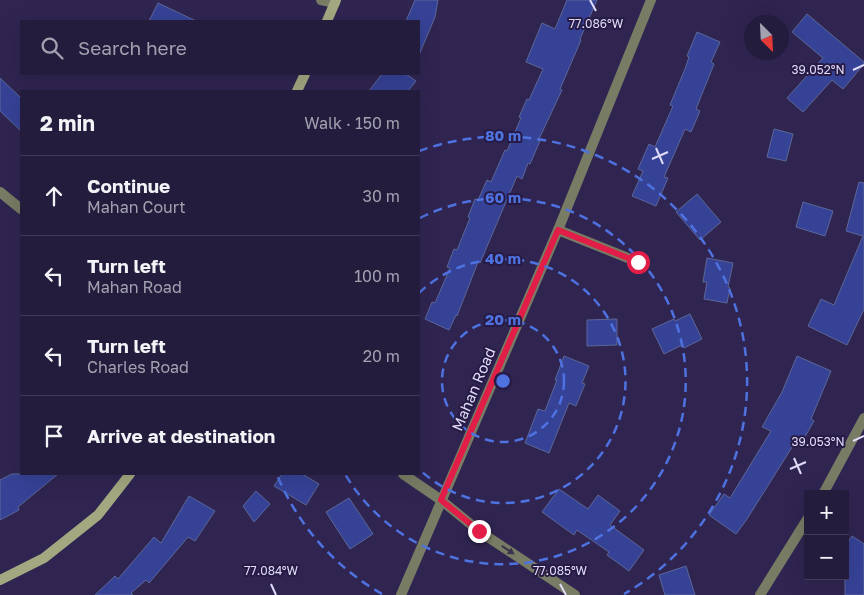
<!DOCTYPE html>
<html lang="en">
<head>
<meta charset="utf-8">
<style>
	:root { --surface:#241c3d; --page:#302948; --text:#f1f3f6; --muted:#a3a1b0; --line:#413a57 }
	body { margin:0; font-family:"Golos Text",sans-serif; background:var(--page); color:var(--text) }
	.controls { position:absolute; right:15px; bottom:15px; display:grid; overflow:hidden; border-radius:0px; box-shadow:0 5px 20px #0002 }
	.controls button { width:45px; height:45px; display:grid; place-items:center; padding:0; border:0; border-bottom:1px solid var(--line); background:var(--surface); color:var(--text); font:25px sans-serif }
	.compass { position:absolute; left:744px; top:15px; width:45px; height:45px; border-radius:50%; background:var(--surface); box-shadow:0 5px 20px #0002; rotate:156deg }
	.stop { position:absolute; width:15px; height:15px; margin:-11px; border:4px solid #e11d48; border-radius:50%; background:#fff }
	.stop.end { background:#e11d48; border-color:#fff; box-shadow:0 1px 5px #0008 }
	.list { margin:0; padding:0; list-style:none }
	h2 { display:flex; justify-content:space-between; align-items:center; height:65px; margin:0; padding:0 20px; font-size:21px }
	h2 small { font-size:16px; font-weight:400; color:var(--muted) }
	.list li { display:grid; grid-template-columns:32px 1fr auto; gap:15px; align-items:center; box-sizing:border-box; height:80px; padding:0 20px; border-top:1px solid var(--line) }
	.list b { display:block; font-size:19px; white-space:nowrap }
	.list p { margin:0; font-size:16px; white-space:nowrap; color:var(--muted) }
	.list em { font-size:16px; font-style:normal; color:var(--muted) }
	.icon { flex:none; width:28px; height:28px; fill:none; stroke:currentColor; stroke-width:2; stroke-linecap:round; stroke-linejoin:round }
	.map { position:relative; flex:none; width:864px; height:595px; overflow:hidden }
	.search { position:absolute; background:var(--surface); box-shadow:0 5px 20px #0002; left:20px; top:20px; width:400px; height:55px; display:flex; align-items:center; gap:12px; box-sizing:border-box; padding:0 18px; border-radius:0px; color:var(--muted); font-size:19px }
	.panel { position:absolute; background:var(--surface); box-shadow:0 5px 20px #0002; left:20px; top:90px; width:400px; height:385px; border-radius:0px }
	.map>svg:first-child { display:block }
	.building { fill:#364296; stroke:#5b6798 }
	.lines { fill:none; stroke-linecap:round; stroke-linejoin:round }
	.street { stroke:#797c64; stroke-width:10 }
	.secondary { stroke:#a3a881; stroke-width:10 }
	.oneway { fill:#3c334e }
	.route { stroke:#e11d48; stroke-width:6 }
	.ticks { fill:none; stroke:#e0dcf8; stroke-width:2 }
	.ring { fill:none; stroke:#4e72e0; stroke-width:2.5; stroke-dasharray:9 6 }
	.labels { text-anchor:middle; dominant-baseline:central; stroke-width:4; stroke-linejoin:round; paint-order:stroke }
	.street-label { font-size:15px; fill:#e0dcf8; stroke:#271b46 }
	.ticks-label { font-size:12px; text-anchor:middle; fill:#e0dcf8; stroke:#271b46; stroke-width:4; stroke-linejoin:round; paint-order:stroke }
	.centre { fill:#4e72e0; stroke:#271b46; stroke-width:2.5 }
	.ring-label { font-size:15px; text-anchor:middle; font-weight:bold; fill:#4e72e0; stroke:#271b46; stroke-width:4; stroke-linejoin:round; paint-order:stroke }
</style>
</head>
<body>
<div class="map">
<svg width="864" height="595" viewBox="0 0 864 595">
	<rect width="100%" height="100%" fill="#302551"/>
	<g class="building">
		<path d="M 415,0 L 438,0 L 435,17 L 419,55 L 419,21 L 406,21 Z"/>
		<path d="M 567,0 L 597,0 L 580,39 L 581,40 L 560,89 L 562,90 L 538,141 L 540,141 L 530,164 L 528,163 L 522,179 L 517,176 L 480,263 L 478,262 L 457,316 L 456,315 L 449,330 L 425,319 L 432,302 L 435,303 L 450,268 L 447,267 L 454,249 L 457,250 L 470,218 L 468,217 L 475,199 L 478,200 L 487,180 L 491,182 L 505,150 L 507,151 L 521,118 L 519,117 L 527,99 L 529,100 L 543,69 L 526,62 L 542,23 L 555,29 Z"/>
		<path d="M 158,3 L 196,21 L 149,21 Z"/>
		<path d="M 807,14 L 864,62 L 864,64 L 843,89 L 832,80 L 803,112 L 787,98 L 823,58 L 792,32 Z"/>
		<path d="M 697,32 L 720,42 L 711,62 L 714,64 L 696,109 L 700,111 L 691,132 L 685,129 L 664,177 L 668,178 L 656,206 L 632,196 L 643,171 L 638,169 L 649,144 L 655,147 L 673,106 L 670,105 L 685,69 L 689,57 L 687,56 Z"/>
		<path d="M 382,74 L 406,74 L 416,81 L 408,91 L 369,91 Z"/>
		<path d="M 0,78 L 21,98 L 21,131 L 0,111 Z"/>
		<path d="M 774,129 L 793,134 L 786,161 L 767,157 Z"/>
		<path d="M 859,182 L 864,183 L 864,309 L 847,345 L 808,326 L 821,299 L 834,305 L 863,236 L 846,231 Z"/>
		<path d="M 697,194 L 721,222 L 700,240 L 676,212 Z"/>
		<path d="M 803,202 L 833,211 L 825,236 L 796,227 Z"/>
		<path d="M 707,258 L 733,263 L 728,287 L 730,288 L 727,303 L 704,299 L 707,282 L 703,282 Z"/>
		<path d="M 690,314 L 702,339 L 684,348 L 682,345 L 664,354 L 652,329 L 674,319 L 675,321 Z"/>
		<path d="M 617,319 L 617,345 L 587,346 L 587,320 Z"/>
		<path d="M 564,356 L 589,366 L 582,383 L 585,384 L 576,406 L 569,403 L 549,453 L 525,443 L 538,409 L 545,411 L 557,380 L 555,380 Z"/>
		<path d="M 797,356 L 831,371 L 811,419 L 814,421 L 799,447 L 794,444 L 747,519 L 736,534 L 709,515 L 724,494 L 730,498 L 771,431 L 762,427 L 782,392 Z"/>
		<path d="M 12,474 L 58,474 L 18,507 L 19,510 L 0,520 L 0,480 Z"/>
		<path d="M 282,474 L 302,474 L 319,484 L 306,505 L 274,486 Z"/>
		<path d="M 559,489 L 588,509 L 598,495 L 620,511 L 610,525 L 644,550 L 629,571 L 607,555 L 609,552 L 577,530 L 574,535 L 542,512 Z"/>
		<path d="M 256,491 L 270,504 L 254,522 L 243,506 Z"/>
		<path d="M 189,496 L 215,511 L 195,541 L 188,537 L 149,583 L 146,580 L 131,593 L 133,595 L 95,595 L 115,576 L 118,579 L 154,537 L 161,543 Z"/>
		<path d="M 349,498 L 373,534 L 350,549 L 326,512 Z"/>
		<path d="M 852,536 L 864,544 L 864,595 L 845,595 L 845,546 Z"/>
		<path d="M 686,566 L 695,595 L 665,595 L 659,575 Z"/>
	</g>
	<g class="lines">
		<g class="street">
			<path d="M 321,0 L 335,3"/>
			<path d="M 0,192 L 21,209"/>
			<path d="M 558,230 L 638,262"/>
			<path d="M 403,474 L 441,500 L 479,531 L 575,595"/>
			<path d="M 823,494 L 864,418"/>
			<path d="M 401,595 L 558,230 L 651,0"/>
			<path d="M 760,595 L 808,518"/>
		</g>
		<g class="secondary">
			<path d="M 327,21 L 336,0"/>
			<path d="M 297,91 L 305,74"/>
			<path d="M 0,580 L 44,558 L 98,515 L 130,474"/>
		</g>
	</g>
	<defs><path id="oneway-solid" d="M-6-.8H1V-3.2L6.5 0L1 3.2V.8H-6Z" transform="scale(1.25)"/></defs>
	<use class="oneway" href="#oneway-solid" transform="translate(508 550) rotate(34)"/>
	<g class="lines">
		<path class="route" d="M 479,531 L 441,500 L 558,230 L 638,262"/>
	</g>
	<path class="ticks" d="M 590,0 L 596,11M 853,70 L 864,65M 656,148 L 663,164M 652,159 L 668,152M 853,441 L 864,436M 794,458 L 801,474M 790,469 L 806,462M 271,584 L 276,595M 560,584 L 566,595"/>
	<g class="ring">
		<circle cx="503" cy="381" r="61"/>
		<path d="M419 293A122 122 0 1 1 419 469"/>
		<path d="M420 218A183 183 0 1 1 345 474"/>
		<path d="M382 594A245 245 0 0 1 277 475M419 151A245 245 0 0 1 624 594"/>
	</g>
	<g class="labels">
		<g class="street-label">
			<text transform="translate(473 389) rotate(-67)">Mahan Road</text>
		</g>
	</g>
	<g class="ticks-label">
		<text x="596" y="28">77.086°W</text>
		<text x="818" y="74">39.052°N</text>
		<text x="818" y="446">39.053°N</text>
		<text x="271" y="575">77.084°W</text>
		<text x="560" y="575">77.085°W</text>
	</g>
	<circle cx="503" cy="381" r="8" class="centre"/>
	<g class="ring-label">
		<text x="503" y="141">80 m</text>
		<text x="503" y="203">60 m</text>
		<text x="503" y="264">40 m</text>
		<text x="503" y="325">20 m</text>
	</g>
</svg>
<div class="controls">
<button>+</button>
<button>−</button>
</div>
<svg class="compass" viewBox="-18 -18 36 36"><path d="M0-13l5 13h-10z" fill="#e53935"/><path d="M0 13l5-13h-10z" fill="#a3a1b0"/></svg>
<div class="stop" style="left:638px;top:262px"></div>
<div class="stop end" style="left:479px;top:531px"></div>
<div class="search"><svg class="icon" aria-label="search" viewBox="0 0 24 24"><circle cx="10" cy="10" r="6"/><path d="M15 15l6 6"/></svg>Search here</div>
<section class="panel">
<h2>2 min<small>Walk · 150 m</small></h2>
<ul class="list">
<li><svg class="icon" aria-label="ahead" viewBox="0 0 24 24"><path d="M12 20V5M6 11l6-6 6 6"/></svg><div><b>Continue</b><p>Mahan Court</p></div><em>30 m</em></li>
<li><svg class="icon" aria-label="left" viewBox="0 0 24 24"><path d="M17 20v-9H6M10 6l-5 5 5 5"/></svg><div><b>Turn left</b><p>Mahan Road</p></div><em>100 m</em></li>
<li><svg class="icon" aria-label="left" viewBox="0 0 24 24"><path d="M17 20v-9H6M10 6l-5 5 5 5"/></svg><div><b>Turn left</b><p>Charles Road</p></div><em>20 m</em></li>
<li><svg class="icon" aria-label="arrive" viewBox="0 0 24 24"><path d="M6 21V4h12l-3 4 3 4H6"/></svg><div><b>Arrive at destination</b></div></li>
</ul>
</section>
</div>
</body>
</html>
